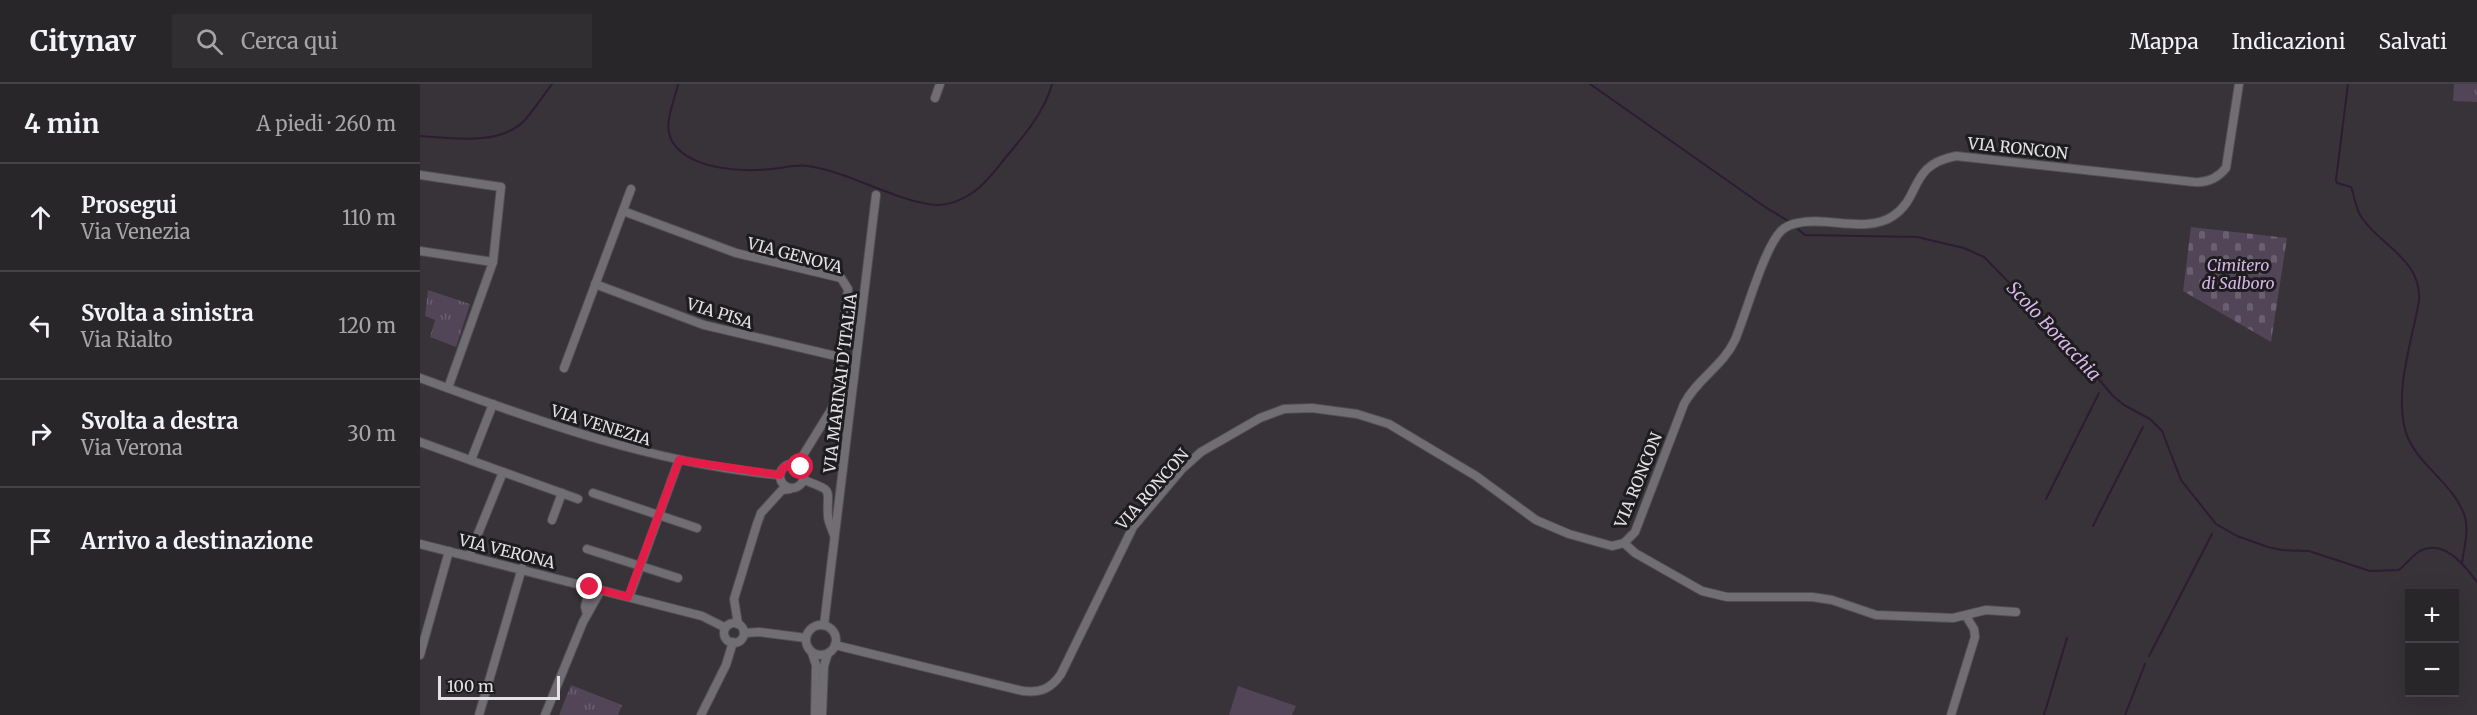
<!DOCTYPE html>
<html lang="it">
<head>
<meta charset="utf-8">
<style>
	:root { --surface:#29262a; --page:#312e32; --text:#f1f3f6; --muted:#a5a5a8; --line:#454347 }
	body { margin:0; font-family:Merriweather,serif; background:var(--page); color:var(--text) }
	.controls { position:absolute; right:18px; bottom:18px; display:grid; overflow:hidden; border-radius:0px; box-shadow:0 6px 24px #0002 }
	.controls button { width:54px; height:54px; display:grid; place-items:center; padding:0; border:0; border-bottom:2px solid var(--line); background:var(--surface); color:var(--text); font:30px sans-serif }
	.scale { position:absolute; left:18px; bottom:15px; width:122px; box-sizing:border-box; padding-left:6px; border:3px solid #e5e2e6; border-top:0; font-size:16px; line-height:21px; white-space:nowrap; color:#e5e2e6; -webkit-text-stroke:4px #1d1c1e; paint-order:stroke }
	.stop { position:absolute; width:18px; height:18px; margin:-14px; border:4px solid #e11d48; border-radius:50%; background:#fff }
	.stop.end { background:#e11d48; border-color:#fff; box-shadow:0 2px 6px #0008 }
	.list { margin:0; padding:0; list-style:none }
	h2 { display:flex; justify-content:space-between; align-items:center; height:78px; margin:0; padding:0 24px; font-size:26px }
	h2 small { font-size:20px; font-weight:400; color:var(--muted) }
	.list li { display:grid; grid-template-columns:39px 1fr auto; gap:18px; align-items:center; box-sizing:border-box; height:108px; padding:0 24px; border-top:2px solid var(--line) }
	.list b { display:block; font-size:22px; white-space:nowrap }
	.list p { margin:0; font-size:20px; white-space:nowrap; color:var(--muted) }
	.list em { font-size:20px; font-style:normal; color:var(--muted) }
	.icon { flex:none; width:33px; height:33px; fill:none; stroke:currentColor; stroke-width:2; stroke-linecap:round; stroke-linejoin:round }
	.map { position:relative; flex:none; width:2057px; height:631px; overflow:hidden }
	header { display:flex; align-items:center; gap:36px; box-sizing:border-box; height:84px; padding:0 30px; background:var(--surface); border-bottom:2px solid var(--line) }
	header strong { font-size:28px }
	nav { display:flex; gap:33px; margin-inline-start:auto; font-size:21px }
	.search { width:420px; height:54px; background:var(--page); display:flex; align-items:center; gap:15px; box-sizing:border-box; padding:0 21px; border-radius:0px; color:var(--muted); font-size:22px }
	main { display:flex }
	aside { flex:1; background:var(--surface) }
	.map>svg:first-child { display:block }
	.cemetery { fill:url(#cemetery-stones) }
	.park { fill:url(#park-tufts) }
	.pitch { fill:#524558 }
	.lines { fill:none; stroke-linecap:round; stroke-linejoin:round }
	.stream { stroke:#2d1c34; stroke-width:2 }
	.street-casing { stroke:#524f53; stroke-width:10 }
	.street { stroke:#716e73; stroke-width:8 }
	.route { stroke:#e11d48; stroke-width:8 }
	.labels { text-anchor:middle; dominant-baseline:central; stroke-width:6; stroke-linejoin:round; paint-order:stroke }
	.street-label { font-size:16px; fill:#e5e2e6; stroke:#1d1c1e }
	.park-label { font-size:16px; font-style:italic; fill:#d7b4e7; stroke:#1d1c1e }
	.water-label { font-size:18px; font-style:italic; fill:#d9b6e9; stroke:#1d1c1e }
</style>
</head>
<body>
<header>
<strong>Citynav</strong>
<div class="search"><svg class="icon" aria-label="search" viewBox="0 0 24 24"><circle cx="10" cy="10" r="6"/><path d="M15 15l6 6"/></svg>Cerca qui</div>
<nav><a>Mappa</a><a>Indicazioni</a><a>Salvati</a></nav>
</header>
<main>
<aside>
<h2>4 min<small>A piedi · 260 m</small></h2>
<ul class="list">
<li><svg class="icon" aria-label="ahead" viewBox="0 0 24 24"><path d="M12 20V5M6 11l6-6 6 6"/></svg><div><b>Prosegui</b><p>Via Venezia</p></div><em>110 m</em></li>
<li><svg class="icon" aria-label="left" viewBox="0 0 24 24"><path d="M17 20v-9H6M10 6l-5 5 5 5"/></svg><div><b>Svolta a sinistra</b><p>Via Rialto</p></div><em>120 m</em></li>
<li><svg class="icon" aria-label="right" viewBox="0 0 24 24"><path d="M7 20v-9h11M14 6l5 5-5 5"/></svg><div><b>Svolta a destra</b><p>Via Verona</p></div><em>30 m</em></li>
<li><svg class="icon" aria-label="arrive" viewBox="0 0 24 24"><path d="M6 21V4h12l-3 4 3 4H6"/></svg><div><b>Arrivo a destinazione</b></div></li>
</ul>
</aside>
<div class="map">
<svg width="2057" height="631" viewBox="0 0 2057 631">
	<defs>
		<pattern id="cemetery-stones" width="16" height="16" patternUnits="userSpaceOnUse" patternTransform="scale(1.5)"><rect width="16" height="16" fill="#524558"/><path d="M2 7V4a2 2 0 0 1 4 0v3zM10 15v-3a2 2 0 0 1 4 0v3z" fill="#6b6070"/></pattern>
		<pattern id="park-tufts" width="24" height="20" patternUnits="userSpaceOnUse" patternTransform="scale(1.5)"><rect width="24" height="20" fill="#524558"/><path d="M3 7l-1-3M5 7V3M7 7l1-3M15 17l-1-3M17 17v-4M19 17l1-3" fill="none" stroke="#6b6070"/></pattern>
	</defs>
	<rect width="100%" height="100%" fill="#373338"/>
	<path class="cemetery" d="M 1771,143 L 1867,154 L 1851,258 L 1763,207 Z"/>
	<g class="park">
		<path d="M 2034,0 L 2057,0 L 2057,18 L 2033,17 Z"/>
		<path d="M 8,206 L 50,220 L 36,263 L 10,253 L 15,236 L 5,232 Z"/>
		<path d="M 151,601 L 202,621 L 198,631 L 139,631 Z"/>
	</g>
	<path class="pitch" d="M 818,602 L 876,622 L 872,631 L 809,631 Z"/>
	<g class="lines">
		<g class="stream">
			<path d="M 258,0 C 254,21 239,45 257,64 C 278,86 324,88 352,85 C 363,84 377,80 388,82 C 431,88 478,119 518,121 C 530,121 543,115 552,109 C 565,101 577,84 586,73 C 604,52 625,27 632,0"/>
			<path d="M 1170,0 L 1345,123 L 1370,138"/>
			<path d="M 1928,0 L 1916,96 L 1917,99 L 1931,103 C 1935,113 1935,124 1942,134 C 1962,163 2002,176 1999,217 C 1992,256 1976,303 1984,341 C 1991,379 2034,397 2045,433 C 2049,447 2044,464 2042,479"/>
			<path d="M 0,52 C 31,54 79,62 104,37 C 114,26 123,12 132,0"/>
			<path d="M 1374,142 L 1385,151 L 1497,153 L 1544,164 L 1564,173 L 1649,260 L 1693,312 L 1704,321 L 1730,335 L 1742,347 L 1761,396 L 1796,440 L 1817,452 L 1848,463 L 1862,466 L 1889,467 L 1950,487 L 1979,486 C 1986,480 1993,471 2000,467 C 2024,454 2045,482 2057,498"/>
			<path d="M 1626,415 L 1679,309"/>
			<path d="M 1673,442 L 1723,343"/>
			<path d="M 1729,572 L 1792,450"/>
			<path d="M 1624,631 L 1647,554"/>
			<path d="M 1705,631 L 1725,580"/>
		</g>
		<defs>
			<g id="street">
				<path d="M 515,14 L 520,0"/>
				<path d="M 0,91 L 81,103 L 73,178 L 28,304"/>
				<path d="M 203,127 L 316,169 L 421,194 L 428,205 L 414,321 L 377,381"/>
				<path d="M 0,167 L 73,178"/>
				<path d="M 175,200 L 284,241 L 420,273"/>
				<path d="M 144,284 L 211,105"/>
				<path d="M 0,294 C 117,337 234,380 360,391"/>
				<path d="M 0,358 L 158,415"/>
				<path d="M 51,376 L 73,320"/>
				<circle cx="372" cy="392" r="12"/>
				<path d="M 384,396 C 416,408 406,404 408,432 C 408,438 412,445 414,451"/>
				<path d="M 173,409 L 277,444"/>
				<path d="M 132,436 L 142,409"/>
				<path d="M 1204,459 L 1215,469 L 1282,507 L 1307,513 L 1392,513 L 1412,516 L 1456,531 L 1533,534 L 1566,526 L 1596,528"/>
				<path d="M 0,460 L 282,532 L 304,543"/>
				<path d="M 167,465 L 258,494"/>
				<path d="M 49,472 L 83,388"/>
				<path d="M 209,513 L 259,376"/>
				<path d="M 167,530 L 165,523 L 170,503"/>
				<circle cx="314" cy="549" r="10"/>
				<path d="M 318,540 L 314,515 L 337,440 L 341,429 L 362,406 L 370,405"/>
				<circle cx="401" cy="556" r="15"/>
				<path d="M 404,541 L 456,111"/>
				<path d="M 325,549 L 339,548 L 386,554"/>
				<path d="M 415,561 L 603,607 C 620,609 631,605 641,590 L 713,443 L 762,385 L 781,368 L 840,334 L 864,325 L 892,324 L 937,330 L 969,340 L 1056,392 L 1116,436 L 1149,450 L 1192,462 L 1204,459 L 1215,448 L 1264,320 C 1277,295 1303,282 1315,256 C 1326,230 1344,164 1361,147 C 1365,143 1372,140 1378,139 C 1407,132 1446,150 1473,132 C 1502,113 1488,81 1536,72 L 1774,98 C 1787,99 1797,95 1806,84 L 1819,0"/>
				<path d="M 392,569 L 396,581 L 395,631"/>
				<path d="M 0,571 L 29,467"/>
				<path d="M 59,631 L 102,484"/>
				<path d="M 125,631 L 163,538 L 181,506"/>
				<path d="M 281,631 L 306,581 L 313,558"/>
				<path d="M 402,631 L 404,582 L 408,569"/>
				<path d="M 1531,631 L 1555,553 L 1554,545 L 1546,532"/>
			</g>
		</defs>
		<use href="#street" class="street-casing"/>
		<use href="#street" class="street"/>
	</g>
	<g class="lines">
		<path class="route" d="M 170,503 L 208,513 L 259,376 L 360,391 L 363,384 L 370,380 L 381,383"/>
	</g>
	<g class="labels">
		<g class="street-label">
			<text transform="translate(1598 64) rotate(6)">VIA RONCON</text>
			<text transform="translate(375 171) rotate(15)">VIA GENOVA</text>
			<text transform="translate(300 229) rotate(17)">VIA PISA</text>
			<text transform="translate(420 299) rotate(-83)">VIA MARINAI D'ITALIA</text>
			<text transform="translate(181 341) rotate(17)">VIA VENEZIA</text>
			<text transform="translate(1218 396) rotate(-68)">VIA RONCON</text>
			<text transform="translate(732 405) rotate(-49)">VIA RONCON</text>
			<text transform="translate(87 467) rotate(14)">VIA VERONA</text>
		</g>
		<g class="park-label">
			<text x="1818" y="181">Cimitero<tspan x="1818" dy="18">di Salboro</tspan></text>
		</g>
		<g class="water-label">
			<text transform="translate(1634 247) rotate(47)">Scolo Boracchia</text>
		</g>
	</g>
</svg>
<div class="controls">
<button>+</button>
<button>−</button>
</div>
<div class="scale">100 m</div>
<div class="stop" style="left:381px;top:383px"></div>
<div class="stop end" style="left:170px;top:503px"></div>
</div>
</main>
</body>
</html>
